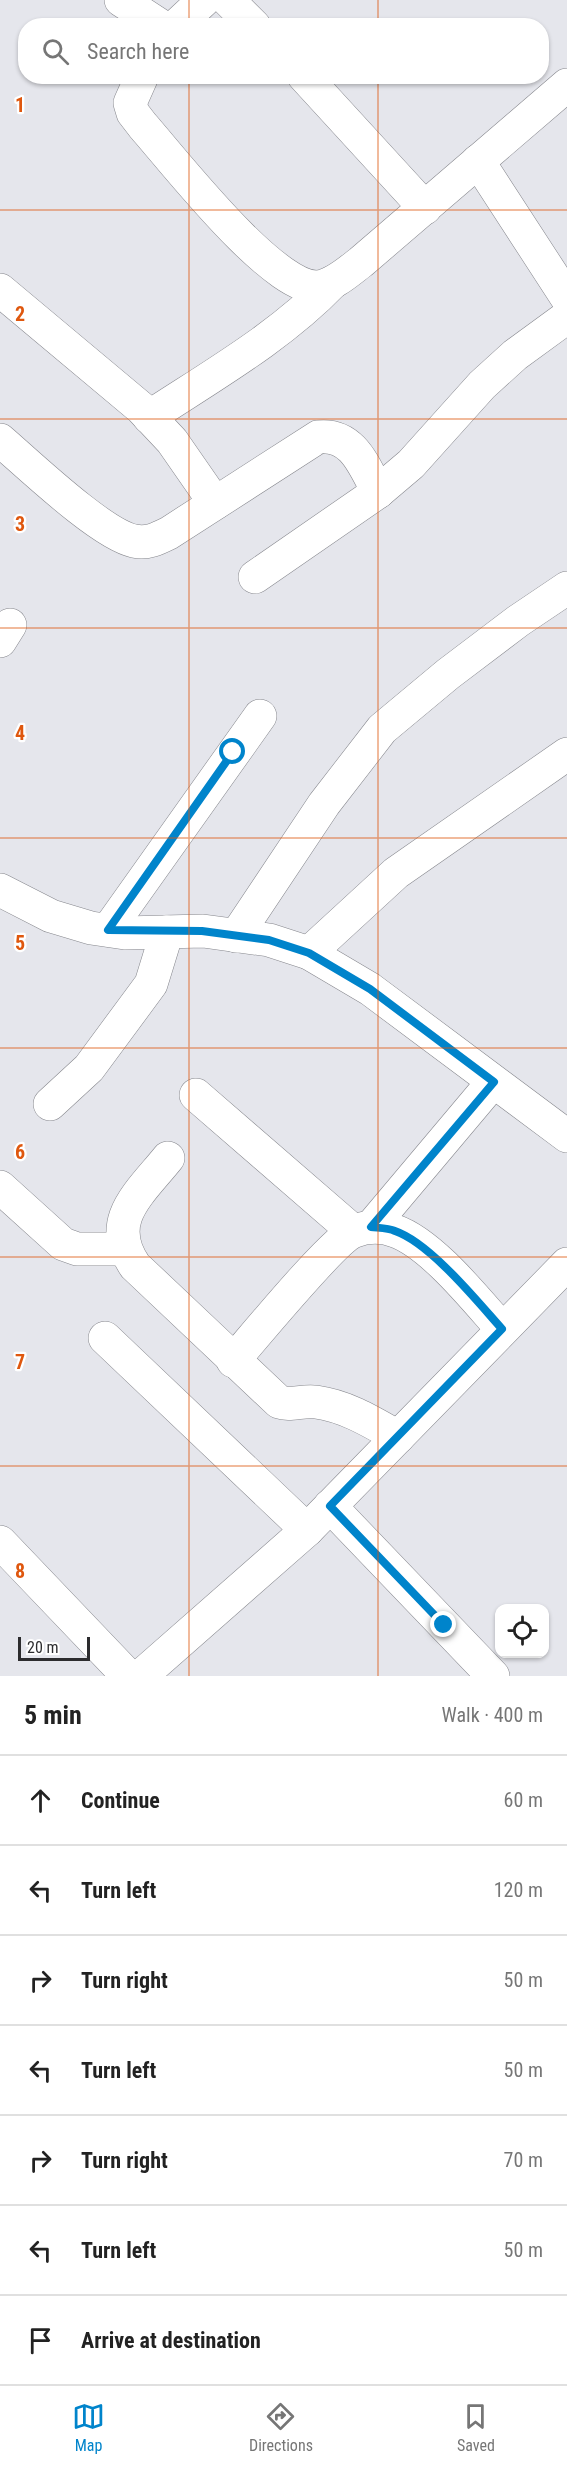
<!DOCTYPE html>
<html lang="en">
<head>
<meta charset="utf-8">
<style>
	:root { --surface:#fff; --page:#f2f2f2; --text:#222; --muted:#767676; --line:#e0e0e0; --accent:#0084cb }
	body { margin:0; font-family:"Roboto Condensed",sans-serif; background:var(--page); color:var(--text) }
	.controls { position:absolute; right:18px; bottom:18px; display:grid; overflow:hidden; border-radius:12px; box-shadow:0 2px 4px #0004 }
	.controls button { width:54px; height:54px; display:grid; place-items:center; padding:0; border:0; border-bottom:2px solid var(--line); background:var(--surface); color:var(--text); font:30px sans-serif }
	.scale { position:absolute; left:18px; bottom:15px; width:72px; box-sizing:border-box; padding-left:6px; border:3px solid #2c2c2e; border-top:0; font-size:16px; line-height:21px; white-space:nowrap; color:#2c2c2e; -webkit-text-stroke:4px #fff; paint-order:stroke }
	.stop { position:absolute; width:18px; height:18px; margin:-14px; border:4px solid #0084cb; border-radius:50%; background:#fff }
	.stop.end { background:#0084cb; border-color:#fff; box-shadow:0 2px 6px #0008 }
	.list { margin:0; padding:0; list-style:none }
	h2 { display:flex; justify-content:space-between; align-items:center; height:78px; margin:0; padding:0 24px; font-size:26px }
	h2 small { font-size:20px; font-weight:400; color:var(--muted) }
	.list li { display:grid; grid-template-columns:39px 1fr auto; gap:18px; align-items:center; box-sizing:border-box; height:90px; padding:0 24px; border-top:2px solid var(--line) }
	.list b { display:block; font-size:22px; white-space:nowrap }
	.list em { font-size:20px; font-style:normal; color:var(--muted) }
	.icon { flex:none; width:33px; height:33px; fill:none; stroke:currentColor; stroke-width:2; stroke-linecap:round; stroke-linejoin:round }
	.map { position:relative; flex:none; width:567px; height:1676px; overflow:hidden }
	.search { position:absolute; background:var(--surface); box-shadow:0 2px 4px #0004; left:18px; right:18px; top:18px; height:66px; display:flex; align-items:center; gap:15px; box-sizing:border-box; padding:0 21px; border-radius:24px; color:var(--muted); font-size:22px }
	.sheet { height:708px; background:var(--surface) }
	nav { display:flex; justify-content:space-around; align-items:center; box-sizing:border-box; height:84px; border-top:2px solid var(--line); background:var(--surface); font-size:16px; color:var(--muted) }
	nav a { display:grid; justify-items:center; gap:3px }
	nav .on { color:var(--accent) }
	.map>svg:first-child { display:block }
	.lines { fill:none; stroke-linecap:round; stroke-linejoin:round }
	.minor-casing { stroke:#86878d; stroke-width:34 }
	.minor { stroke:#fff; stroke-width:33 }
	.route { stroke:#0084cb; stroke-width:8 }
	.grid { fill:none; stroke:#df570e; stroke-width:1.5; stroke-opacity:0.55 }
	.grid-label { font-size:20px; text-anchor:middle; font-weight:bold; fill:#df570e; stroke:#fff; stroke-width:4.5; stroke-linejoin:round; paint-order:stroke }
</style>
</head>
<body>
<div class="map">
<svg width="567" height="1676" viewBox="0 0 567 1676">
	<rect width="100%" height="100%" fill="#e5e6ec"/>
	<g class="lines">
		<defs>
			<g id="minor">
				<path d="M 121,0 L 161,26"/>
				<path d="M 228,0 L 254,26"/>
				<path d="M 176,26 L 204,0"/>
				<path d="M 142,76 L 130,103 L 133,113 L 143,126 C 174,161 272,288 317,287 C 333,286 349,271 361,262 L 567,85"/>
				<path d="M 304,76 L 425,208"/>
				<path d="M 478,161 L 567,298"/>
				<path d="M 0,290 L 141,408 L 172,441 L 215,503"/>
				<path d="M 149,417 C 213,375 280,337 333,282"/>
				<path d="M 0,440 C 28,464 101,534 134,541 C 147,544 157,539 169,533 L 318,437 C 353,433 364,466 378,492"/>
				<path d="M 255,577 L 378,492 L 411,464 L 482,385 L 515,355 L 567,317"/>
				<path d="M 0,641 L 10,625"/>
				<path d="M 0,890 L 51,916 L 91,928 L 125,933 L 203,931 L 269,940 L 309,953 L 370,989 L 567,1136"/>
				<path d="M 108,930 L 260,716"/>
				<path d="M 236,936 L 324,804 L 382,729 L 448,674 L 518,621 L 567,588"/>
				<path d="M 309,953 L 396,873 L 567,754"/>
				<path d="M 196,1095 L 353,1231"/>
				<path d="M 50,1104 L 89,1068 L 151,984 L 167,932"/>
				<path d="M 168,1158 C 139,1194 104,1221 135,1266 L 279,1402 C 290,1406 303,1400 316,1402 C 346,1406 372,1422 398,1437"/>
				<path d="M 0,1187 L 63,1244 L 77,1249 L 124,1249"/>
				<path d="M 371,1227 L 493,1082"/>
				<path d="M 105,1338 L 307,1530"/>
				<path d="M 233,1361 C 253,1338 335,1238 355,1231 C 367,1226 383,1226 395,1231 C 432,1244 476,1300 502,1329"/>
				<path d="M 330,1506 L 493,1676"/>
				<path d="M 0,1542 L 128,1676"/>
				<path d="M 141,1676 L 307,1530 L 567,1264"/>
			</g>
		</defs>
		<use href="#minor" class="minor-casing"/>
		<use href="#minor" class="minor"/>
	</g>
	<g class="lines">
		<path class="route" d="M 233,752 L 108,930 L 202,931 L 269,940 L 309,953 L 370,989 L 494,1082 L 371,1227 C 379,1228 388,1228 395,1231 C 430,1243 477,1301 502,1329 L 330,1506 L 444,1625"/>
	</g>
	<path class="grid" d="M 189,0 L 189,26M 378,0 L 378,26M 189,76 L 189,1676M 378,76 L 378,1676M 0,210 L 567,210M 0,419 L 567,419M 0,628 L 567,628M 0,838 L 567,838M 0,1048 L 567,1048M 0,1257 L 567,1257M 0,1466 L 567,1466"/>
	<g class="grid-label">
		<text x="20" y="112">1</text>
		<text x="20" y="321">2</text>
		<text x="20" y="531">3</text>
		<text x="20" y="740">4</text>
		<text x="20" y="950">5</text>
		<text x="20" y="1159">6</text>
		<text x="20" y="1369">7</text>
		<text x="20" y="1578">8</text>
	</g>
</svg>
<div class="controls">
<button><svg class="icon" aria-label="locate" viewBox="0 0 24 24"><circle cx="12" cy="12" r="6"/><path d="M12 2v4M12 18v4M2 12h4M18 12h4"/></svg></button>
</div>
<div class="scale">20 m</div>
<div class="stop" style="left:233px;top:752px"></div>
<div class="stop end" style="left:444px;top:1625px"></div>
<div class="search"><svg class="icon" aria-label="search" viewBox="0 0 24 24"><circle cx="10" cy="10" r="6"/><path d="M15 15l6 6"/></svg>Search here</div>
</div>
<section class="sheet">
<h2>5 min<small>Walk · 400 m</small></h2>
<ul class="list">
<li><svg class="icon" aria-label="ahead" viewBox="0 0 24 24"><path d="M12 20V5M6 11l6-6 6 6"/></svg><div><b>Continue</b></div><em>60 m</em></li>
<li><svg class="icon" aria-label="left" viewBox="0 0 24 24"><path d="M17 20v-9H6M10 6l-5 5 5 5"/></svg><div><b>Turn left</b></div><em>120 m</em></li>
<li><svg class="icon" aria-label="right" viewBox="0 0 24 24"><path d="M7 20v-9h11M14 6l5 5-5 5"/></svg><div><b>Turn right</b></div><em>50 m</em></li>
<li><svg class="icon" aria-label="left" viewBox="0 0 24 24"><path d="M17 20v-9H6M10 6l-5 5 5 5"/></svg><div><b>Turn left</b></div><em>50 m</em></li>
<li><svg class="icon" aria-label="right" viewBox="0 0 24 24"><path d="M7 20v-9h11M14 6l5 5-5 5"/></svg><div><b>Turn right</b></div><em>70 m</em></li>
<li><svg class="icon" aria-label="left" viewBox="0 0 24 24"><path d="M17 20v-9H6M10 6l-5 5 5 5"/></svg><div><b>Turn left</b></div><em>50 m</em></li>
<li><svg class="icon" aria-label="arrive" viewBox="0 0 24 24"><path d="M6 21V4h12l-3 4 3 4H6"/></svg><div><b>Arrive at destination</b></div></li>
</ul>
</section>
<nav>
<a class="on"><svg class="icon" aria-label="map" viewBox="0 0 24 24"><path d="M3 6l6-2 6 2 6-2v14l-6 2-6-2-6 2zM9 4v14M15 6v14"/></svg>Map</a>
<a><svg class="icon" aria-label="directions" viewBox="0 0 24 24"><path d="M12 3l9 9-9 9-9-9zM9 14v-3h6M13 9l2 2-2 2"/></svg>Directions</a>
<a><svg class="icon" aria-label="saved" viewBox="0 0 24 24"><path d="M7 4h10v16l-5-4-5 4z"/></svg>Saved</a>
</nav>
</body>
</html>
